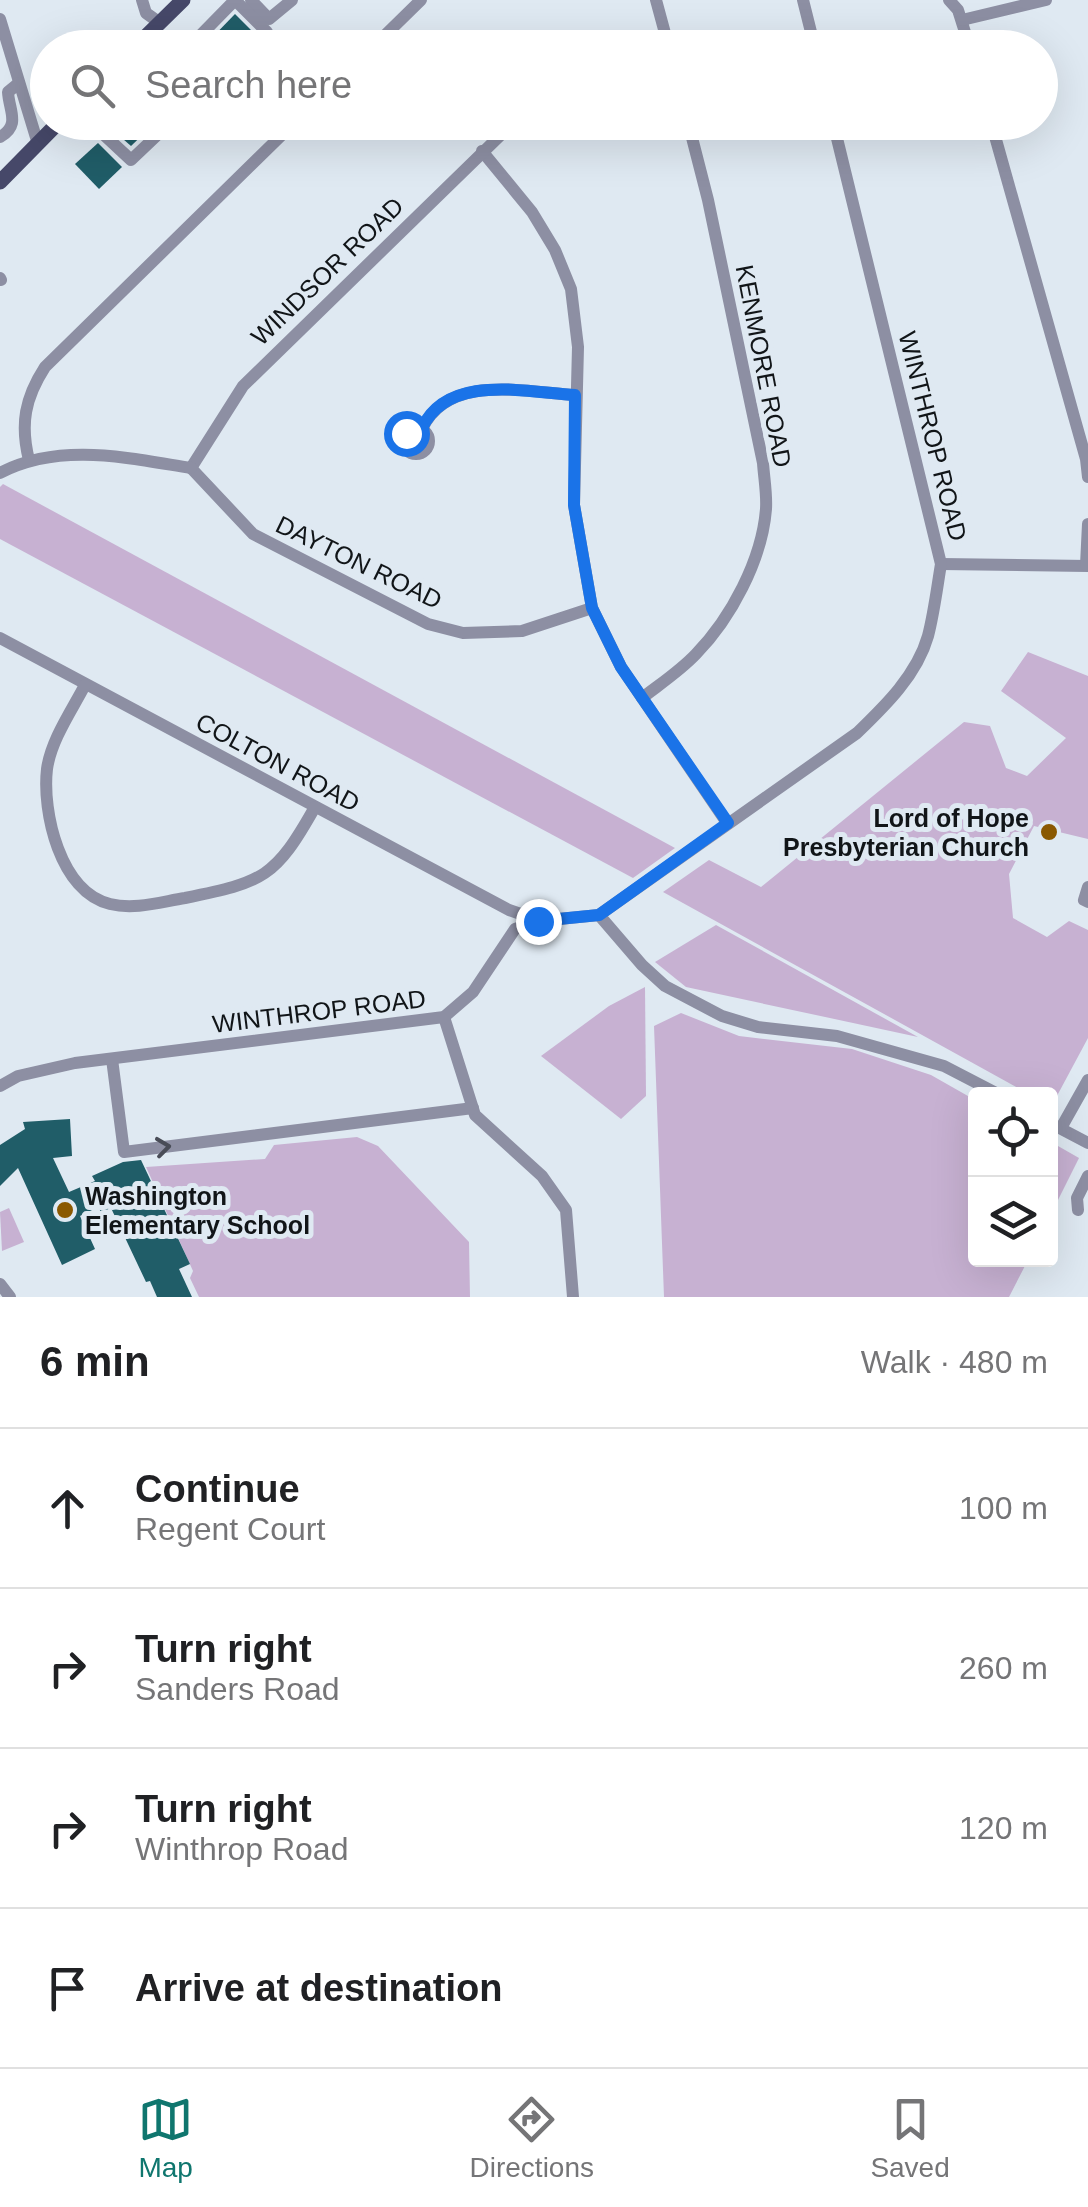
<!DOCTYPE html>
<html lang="en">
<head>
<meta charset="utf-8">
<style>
	:root { --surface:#fff; --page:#f6f6f6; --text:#202124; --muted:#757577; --line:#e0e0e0; --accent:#0f766e }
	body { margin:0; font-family:Arial,sans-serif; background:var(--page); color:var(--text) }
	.controls { position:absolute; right:30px; bottom:30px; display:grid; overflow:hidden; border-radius:10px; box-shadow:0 10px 40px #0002 }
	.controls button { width:90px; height:90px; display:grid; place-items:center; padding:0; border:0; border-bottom:2px solid var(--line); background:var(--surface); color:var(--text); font:50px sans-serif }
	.stop { position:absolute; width:30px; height:30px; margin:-22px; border:8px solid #1a73e8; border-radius:50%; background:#fff }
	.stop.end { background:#1a73e8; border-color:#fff; box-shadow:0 2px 10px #0008 }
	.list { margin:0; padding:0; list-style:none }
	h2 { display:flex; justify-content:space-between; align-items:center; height:130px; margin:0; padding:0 40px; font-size:42px }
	h2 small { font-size:32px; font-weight:400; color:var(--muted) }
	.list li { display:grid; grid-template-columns:65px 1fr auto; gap:30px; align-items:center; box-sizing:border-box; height:160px; padding:0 40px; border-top:2px solid var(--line) }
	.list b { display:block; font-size:38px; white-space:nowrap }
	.list p { margin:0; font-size:32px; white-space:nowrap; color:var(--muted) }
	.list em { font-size:32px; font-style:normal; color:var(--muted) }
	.icon { flex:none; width:55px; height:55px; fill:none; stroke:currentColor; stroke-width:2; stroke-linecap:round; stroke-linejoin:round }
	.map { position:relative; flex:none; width:1088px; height:1297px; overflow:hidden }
	.search { position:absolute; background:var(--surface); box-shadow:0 10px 40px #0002; left:30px; right:30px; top:30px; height:110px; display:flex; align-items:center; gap:25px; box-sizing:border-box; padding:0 35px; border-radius:55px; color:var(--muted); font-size:38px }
	.sheet { height:770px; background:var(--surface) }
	nav { display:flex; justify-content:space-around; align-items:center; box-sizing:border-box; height:140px; border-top:2px solid var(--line); background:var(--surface); font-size:28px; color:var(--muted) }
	nav a { display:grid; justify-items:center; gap:5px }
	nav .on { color:var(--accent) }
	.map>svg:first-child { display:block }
	.green { fill:#c7b1d2 }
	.building { fill:#205d68 }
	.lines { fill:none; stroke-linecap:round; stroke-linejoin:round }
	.minor { stroke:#8d8fa3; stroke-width:12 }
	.major { stroke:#464869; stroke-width:15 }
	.oneway { stroke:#494c57 }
	.route { stroke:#1a73e8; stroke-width:12 }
	.poi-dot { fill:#8a5901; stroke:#dfe9f2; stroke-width:4 }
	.labels { text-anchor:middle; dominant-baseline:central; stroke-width:10; stroke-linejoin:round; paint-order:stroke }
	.street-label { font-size:25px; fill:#111518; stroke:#dfe9f2 }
	.poi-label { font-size:25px; font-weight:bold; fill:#111518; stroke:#dfe9f2; text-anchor:end }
</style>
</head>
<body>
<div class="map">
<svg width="1088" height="1297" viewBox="0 0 1088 1297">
	<rect width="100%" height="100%" fill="#dfe9f2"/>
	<g class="green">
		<path d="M 3,484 L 675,848 L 633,878 L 0,539 L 0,487 Z"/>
		<path d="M 1028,652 L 1088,676 L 1088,839 L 1034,826 L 1009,874 L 1013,918 L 1047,937 L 1069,921 L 1088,930 L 1088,1038 L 1051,1107 L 1050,1094 L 1029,1094 L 663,892 L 709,860 L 761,887 L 964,722 L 990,726 L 1006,768 L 1027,776 L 1066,738 L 1001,691 Z"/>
		<path d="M 716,925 L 918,1037 L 686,987 L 655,962 Z"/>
		<path d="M 645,987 L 646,1096 L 621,1119 L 541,1056 L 609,1006 Z"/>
		<path d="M 681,1013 L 739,1036 L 852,1049 L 931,1075 L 975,1100 L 976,1260 L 1028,1260 L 1009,1297 L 664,1297 L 654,1026 Z"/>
		<path d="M 357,1137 L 378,1146 L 469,1242 L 470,1297 L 199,1297 L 190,1278 L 193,1271 L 146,1167 L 265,1159 L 274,1145 Z"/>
		<path d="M 1051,1142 L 1079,1158 L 1051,1214 Z"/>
		<path d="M 9,1208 L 24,1242 L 2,1251 L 0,1212 Z"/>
	</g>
	<g class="building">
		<path d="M 235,14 L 253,32 L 238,48 L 202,48 Z"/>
		<path d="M 122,122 L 156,122 L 131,146 L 115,132 Z"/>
		<path d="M 98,143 L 122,167 L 99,189 L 75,164 Z"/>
		<path d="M 70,1119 L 72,1156 L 53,1158 L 69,1192 L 95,1181 L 92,1176 L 123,1162 L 141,1160 L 190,1264 L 179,1269 L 192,1297 L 157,1297 L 150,1281 L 146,1282 L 111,1208 L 101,1212 L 98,1207 L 80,1216 L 95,1249 L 62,1265 L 18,1168 L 0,1186 L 0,1145 L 25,1129 L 23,1122 Z"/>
	</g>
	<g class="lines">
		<g class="minor">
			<path d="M 142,0 L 146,13 L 160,23"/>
			<path d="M 251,0 L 269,19 L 292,0"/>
			<path d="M 656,0 L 669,48"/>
			<path d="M 803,0 L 815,48"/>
			<path d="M 949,0 L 958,10 L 970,48"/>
			<path d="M 236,1 L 267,32 L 251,48"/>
			<path d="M 0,19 L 38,144"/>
			<path d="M 962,20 L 1046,0"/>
			<path d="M 188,48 L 235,0"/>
			<path d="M 372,48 L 421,0"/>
			<path d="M 92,122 L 101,132 L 111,122"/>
			<path d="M 991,122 L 1086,459 L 1088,477"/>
			<path d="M 101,132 L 131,160 L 171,122"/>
			<path d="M 0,137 C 21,125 9,111 8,92 L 19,83"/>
			<path d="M 482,151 L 532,212 L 555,250 L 571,289 L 578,347 L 574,505 L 592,608 L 621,667 L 727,823"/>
			<path d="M 0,278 L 1,280"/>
			<circle cx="416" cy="441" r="13"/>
			<path d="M 422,429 C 448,373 525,392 575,395"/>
			<path d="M 29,460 C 20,424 25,398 45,367 L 295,122"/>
			<path d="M 191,468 L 243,386 L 514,122"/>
			<path d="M 191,468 L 253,534 L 428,624 L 463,633 L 522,631 L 592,608"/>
			<path d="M 0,473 C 60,442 127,458 191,468"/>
			<path d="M 941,564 L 1088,566"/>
			<path d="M 1086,565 L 1088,524"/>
			<path d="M 0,638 L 509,910 L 538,920"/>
			<path d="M 85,685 C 72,710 51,740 47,769 C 42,812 60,892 110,904 C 135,910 160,902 185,898 C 264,882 275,878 315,807"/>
			<path d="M 642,698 C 660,684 680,671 696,654 C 731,618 762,560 766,509 C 767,494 764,478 763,463 L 708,200 L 688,122"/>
			<path d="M 1088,887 L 1084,900 L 1088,902"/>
			<path d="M 599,915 L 642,965 L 665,986 L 722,1016 L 758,1027 L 837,1036 L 944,1066 L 998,1094"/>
			<path d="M 444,1017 L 475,1115 L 542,1176 L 566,1210 L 573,1297"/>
			<path d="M 112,1059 L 124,1152 L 473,1108"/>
			<path d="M 0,1086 L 18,1076 L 75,1063 L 444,1017 L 473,992 L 515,929 L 539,921 L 599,915 L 857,733 C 885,706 917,675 928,636 C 934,613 937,588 941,564 L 833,122"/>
			<path d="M 1050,1123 L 1088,1143"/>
			<path d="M 1061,1128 L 1088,1080"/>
			<path d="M 1078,1210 L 1077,1198 L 1088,1176"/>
			<path d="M 0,1284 L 10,1297"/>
		</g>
		<g class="major">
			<path d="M 134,48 L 183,0"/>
			<path d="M 0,182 L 59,122"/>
		</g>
	</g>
	<defs><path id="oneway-chevron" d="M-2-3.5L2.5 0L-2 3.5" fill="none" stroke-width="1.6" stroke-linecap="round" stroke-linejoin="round" transform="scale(2.5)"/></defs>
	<use class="oneway" href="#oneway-chevron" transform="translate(163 1147) rotate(-7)"/>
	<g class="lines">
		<path class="route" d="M 406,433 L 413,428 L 422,428 C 448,373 525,392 575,395 L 574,505 L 592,608 L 621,667 L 728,823 L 599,915 L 538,921"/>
	</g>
	<g class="poi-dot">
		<circle cx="1049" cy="832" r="10"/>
		<circle cx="65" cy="1210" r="10"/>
	</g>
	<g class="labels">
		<g class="street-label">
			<text transform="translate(327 271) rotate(-44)">WINDSOR ROAD</text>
			<text transform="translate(764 366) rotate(79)">KENMORE ROAD</text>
			<text transform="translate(933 436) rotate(76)">WINTHROP ROAD</text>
			<text transform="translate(359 562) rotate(26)">DAYTON ROAD</text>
			<text transform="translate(278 762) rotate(28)">COLTON ROAD</text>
			<text transform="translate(319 1011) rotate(-7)">WINTHROP ROAD</text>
		</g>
		<g class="poi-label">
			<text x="1029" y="818">Lord of Hope<tspan x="1029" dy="29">Presbyterian Church</tspan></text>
			<text x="85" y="1196" text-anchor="start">Washington<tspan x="85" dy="29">Elementary School</tspan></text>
		</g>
	</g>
</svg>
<div class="controls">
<button><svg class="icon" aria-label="locate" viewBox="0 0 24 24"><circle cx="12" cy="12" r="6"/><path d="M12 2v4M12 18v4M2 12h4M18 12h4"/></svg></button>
<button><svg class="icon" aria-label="layers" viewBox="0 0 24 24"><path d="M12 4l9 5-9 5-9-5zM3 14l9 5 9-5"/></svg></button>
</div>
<div class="stop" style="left:406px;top:433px"></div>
<div class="stop end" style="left:538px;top:921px"></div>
<div class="search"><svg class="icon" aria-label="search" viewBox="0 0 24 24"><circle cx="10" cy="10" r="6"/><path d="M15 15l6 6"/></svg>Search here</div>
</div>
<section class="sheet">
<h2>6 min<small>Walk · 480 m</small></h2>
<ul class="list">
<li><svg class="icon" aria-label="ahead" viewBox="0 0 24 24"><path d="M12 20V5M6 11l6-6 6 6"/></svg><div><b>Continue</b><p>Regent Court</p></div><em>100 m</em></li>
<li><svg class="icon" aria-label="right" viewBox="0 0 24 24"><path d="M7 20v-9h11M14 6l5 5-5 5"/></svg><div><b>Turn right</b><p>Sanders Road</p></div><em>260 m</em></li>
<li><svg class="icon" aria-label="right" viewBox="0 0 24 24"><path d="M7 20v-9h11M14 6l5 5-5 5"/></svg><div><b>Turn right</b><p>Winthrop Road</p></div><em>120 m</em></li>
<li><svg class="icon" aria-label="arrive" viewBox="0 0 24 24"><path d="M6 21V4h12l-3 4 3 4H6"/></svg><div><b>Arrive at destination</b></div></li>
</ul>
</section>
<nav>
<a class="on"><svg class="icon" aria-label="map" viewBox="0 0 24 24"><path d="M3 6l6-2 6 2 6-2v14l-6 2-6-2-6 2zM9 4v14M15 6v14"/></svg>Map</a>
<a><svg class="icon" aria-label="directions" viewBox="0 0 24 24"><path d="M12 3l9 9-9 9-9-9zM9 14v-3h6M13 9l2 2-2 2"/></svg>Directions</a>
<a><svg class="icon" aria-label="saved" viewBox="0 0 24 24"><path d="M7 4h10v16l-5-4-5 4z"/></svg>Saved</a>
</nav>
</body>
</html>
